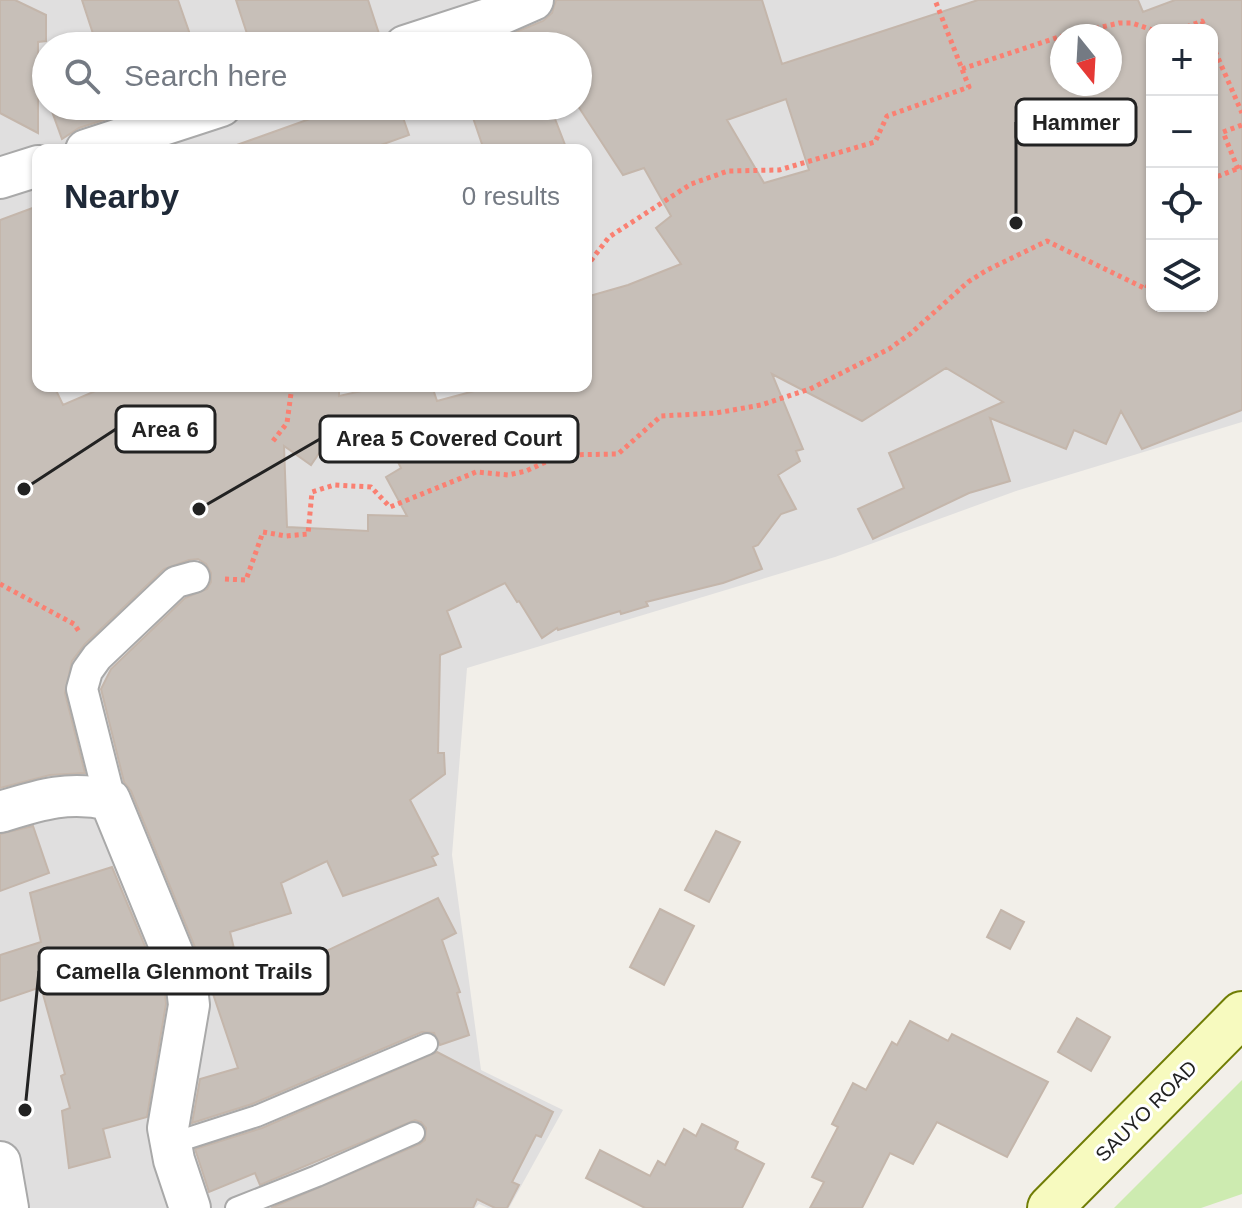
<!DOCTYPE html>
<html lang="en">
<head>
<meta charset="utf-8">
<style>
	:root { --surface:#fff; --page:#f6f6f7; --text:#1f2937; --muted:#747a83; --line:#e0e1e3 }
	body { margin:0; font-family:Arial,sans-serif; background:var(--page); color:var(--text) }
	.controls { position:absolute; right:24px; top:24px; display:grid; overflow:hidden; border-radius:16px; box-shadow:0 2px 6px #0004 }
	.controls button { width:72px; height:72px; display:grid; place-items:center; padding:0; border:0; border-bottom:2px solid var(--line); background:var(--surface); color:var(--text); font:40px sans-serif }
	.compass { position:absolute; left:1050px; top:24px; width:72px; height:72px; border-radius:50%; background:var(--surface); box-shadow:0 2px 6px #0004; rotate:162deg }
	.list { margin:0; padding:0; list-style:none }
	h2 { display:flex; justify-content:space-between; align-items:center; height:104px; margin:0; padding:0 32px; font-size:34px }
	h2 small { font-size:26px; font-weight:400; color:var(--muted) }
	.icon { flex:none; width:44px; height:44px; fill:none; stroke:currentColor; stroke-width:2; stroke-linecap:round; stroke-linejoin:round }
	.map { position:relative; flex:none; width:1242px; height:1208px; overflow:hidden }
	.search { position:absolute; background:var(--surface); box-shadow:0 2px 6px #0004; left:32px; top:32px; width:560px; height:88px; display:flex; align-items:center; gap:20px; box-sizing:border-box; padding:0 28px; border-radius:44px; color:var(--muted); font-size:30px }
	.panel { position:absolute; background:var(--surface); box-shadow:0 2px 6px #0004; left:32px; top:144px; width:560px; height:248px; border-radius:16px }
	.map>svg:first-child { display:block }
	.residential { fill:#e0dfdf; fill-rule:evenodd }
	.grass { fill:#cdebb0 }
	.building { fill:#c7bfb8; stroke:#c4b6ab; stroke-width:2; fill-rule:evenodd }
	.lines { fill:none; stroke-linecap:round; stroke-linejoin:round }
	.service-casing { stroke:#a9a9a9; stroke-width:24 }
	.pedestrian-casing { stroke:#a9a9a9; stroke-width:34 }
	.minor-casing { stroke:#a9a9a9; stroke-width:44 }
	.secondary-casing { stroke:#707d05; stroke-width:48 }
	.path { stroke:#fa8072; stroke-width:5; stroke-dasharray:4 4; stroke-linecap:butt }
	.service { stroke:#fff; stroke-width:20 }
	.pedestrian { stroke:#fff; stroke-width:30 }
	.minor { stroke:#fff; stroke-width:40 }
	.secondary { stroke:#f7fabf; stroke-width:44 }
	.labels { text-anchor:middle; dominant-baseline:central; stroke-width:6; stroke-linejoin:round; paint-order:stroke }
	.street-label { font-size:20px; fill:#222; stroke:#fff }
	.leader { fill:none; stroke:#222; stroke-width:3 }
	.callout-dot { fill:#222; stroke:#fff; stroke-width:3 }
	.callout { fill:#fff; stroke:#222; stroke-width:3 }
	.callout-label { font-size:22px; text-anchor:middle; font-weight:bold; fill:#222 }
</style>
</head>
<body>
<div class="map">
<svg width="1242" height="1208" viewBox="0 0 1242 1208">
	<rect width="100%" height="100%" fill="#f2efe9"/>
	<path class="residential" d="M 0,0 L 1242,0 L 1242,422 L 1016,491 L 835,557 L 467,668 L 452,855 L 481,1070 L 563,1110 L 509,1208 L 488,1208 L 479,1204 L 475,1208 L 0,1208 ZM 1152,30 L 1212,30 L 1212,306 L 1152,306 ZM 1062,36 L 1110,36 L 1110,84 L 1062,84 ZM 46,46 L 578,46 L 578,106 L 46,106 ZM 38,150 L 586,150 L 586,386 L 38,386 Z"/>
	<path class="grass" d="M 1242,1080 L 1242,1194 L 1201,1208 L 1114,1208 Z"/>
	<g class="building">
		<path d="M 0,0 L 15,0 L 46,15 L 46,41 L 38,42 L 38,133 L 0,113 Z"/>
		<path d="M 82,0 L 178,0 L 194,46 L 97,46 Z"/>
		<path d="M 236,0 L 368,0 L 383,46 L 251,46 Z"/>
		<path d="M 556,0 L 762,0 L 782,64 L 978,0 L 1138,0 L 1143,12 L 1175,0 L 1242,0 L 1242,410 L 1142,449 L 1121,411 L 1106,444 L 1074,430 L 1066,449 L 990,418 L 1010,481 L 969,493 L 873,539 L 858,509 L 904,488 L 889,453 L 1003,402 L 946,368 L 862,421 L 772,374 L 803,449 L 796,451 L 800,461 L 778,475 L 796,509 L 781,514 L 758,545 L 753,547 L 762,569 L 723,583 L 646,602 L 648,606 L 621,614 L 620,611 L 558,630 L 557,628 L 542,638 L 519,601 L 517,602 L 505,583 L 447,611 L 461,647 L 440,655 L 438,753 L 444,753 L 445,774 L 410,800 L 438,854 L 432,857 L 436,865 L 343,896 L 327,861 L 281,883 L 291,913 L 230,932 L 244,990 L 438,898 L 456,933 L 442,940 L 460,992 L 457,993 L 469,1035 L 440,1045 L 434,1033 L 422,1032 L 252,1104 L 192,1123 L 200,1079 L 238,1068 L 208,979 L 131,791 L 124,782 L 101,689 L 111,669 L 185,598 L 207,589 L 211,582 L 211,573 L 206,564 L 198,559 L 189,560 L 164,569 L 85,644 L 72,661 L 65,693 L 85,773 L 50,775 L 0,788 L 0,220 L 38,206 L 38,386 L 54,386 L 63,405 L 107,386 L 339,386 L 339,396 L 384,386 L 432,386 L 437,401 L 493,386 L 586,386 L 586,297 L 628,285 L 681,264 L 656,228 L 671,216 L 644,168 L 623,175 L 578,106 L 578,46 L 490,46 L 489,43 L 543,21 L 552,13 ZM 1152,30 L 1212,30 L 1212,306 L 1152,307 ZM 1062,36 L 1110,36 L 1110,84 L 1062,84 ZM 786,99 L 809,170 L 764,183 L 727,120 ZM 377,420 L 401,468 L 386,477 L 407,516 L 368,515 L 368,531 L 287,527 L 284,446 L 311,465 L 337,427 Z"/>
		<path d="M 50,106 L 144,106 L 144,107 L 79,128 L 62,139 Z"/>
		<path d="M 346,106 L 399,106 L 409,135 L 367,150 L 234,150 L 234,146 Z"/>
		<path d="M 469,106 L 550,106 L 567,150 L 484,150 Z"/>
		<path d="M 33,826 L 49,873 L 0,891 L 0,834 Z"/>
		<path d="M 716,831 L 740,842 L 709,902 L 685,890 Z"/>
		<path d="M 112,867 L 165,994 L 166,1004 L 147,1117 L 103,1129 L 110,1157 L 69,1168 L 62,1111 L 70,1108 L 61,1076 L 65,1074 L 41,987 L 0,1001 L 0,955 L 41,942 L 30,893 Z"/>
		<path d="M 660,909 L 694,926 L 664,985 L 630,967 Z"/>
		<path d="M 1001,910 L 1024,922 L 1010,949 L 987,937 Z"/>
		<path d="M 1077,1018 L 1110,1037 L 1091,1071 L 1058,1052 Z"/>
		<path d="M 910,1021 L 948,1041 L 952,1034 L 1048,1082 L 1007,1157 L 937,1122 L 913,1164 L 890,1153 L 862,1208 L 810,1208 L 824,1182 L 812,1177 L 838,1127 L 832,1124 L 853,1083 L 866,1090 L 892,1042 L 897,1045 Z"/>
		<path d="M 437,1052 L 553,1112 L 541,1137 L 536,1135 L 512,1182 L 519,1185 L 507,1208 L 495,1208 L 477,1199 L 473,1208 L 271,1208 L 420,1144 L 425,1140 L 426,1128 L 421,1122 L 415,1120 L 260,1185 L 255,1173 L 209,1192 L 195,1149 L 262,1128 Z"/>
		<path d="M 702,1124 L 738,1142 L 735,1149 L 764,1164 L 742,1208 L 645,1208 L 586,1178 L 600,1150 L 650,1176 L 658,1161 L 665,1165 L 684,1129 L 696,1136 Z"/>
	</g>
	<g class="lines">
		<defs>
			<g id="service">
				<path d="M 170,1144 L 257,1116 L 427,1044"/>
				<path d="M 236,1208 L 317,1176 L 414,1133"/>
			</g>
			<path id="pedestrian" d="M 110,800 L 82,689 L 87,671 L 97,657 L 176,582 L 194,577"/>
			<g id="minor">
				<path d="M 405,46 L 494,17 L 533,0"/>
				<path d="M 86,150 L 221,106"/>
				<path d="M 0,178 L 38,166"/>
				<path d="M 0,812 C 39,800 69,790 110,800 L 187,988 L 189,1005 L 168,1128 L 174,1160 L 190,1208"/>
				<path d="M 0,1162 L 8,1208"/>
			</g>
			<path id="secondary" d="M 1050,1208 L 1242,1014"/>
		</defs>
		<use href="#service" class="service-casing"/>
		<use href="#pedestrian" class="pedestrian-casing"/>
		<use href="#minor" class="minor-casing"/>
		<use href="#secondary" class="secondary-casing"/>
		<g class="path">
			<path d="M 1179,30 L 1202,21 L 1206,30"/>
			<path d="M 1064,36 L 1119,23 L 1132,23 L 1153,30"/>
			<path d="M 1212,44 L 1242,113"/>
			<path d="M 962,69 L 1062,36"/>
			<path d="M 1238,169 L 1223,132 L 1242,125"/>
			<path d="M 1212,182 L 1216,177 L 1242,167"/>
			<path d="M 586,267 L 609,237 L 691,184 L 728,171 L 779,170 L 875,142 L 887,116 L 969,87 L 935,0"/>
			<path d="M 273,441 L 287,423 L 292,386"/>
			<path d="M 225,579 L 246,580 L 263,532 L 286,536 L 308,534 L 312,492 L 334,485 L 371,487 L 390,507 L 476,472 L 508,475 L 526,471 L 561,455 L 618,454 L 661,416 L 716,413 L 761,405 L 810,389 L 889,349 L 910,334 L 968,282 L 987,270 L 1047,241 L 1146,289 L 1152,278"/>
			<path d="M 0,584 L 74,624 L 80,633"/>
		</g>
		<use href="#service" class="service"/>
		<use href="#pedestrian" class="pedestrian"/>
		<use href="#minor" class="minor"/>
		<use href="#secondary" class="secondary"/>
	</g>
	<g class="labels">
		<g class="street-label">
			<text transform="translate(1146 1111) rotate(-45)">SAUYO ROAD</text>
		</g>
	</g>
	<path class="leader" d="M1016 223L1016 122M24 489L116 429M199 509L320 439M25 1110L39 971"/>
	<g class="callout-dot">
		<circle cx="1016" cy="223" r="8"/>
		<circle cx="24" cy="489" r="8"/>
		<circle cx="199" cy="509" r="8"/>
		<circle cx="25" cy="1110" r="8"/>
	</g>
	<g class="callout">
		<rect x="1016" y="99" width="120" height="46" rx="8"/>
		<rect x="116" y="406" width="99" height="46" rx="8"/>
		<rect x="320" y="416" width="258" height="46" rx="8"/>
		<rect x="39" y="948" width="289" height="46" rx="8"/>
	</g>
	<g class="callout-label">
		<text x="1076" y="130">Hammer</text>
		<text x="165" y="437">Area 6</text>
		<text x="449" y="446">Area 5 Covered Court</text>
		<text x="184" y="979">Camella Glenmont Trails</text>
	</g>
</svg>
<div class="controls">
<button>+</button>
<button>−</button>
<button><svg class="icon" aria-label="locate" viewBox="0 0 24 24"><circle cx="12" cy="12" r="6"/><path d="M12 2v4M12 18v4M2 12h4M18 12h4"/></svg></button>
<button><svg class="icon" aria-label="layers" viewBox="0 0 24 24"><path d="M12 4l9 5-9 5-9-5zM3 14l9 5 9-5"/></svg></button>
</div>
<svg class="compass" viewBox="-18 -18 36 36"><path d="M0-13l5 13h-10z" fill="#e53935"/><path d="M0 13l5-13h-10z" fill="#747a83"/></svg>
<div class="search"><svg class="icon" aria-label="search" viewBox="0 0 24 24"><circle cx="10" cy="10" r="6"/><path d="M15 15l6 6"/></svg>Search here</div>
<section class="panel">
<h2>Nearby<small>0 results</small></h2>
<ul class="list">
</ul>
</section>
</div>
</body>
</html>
